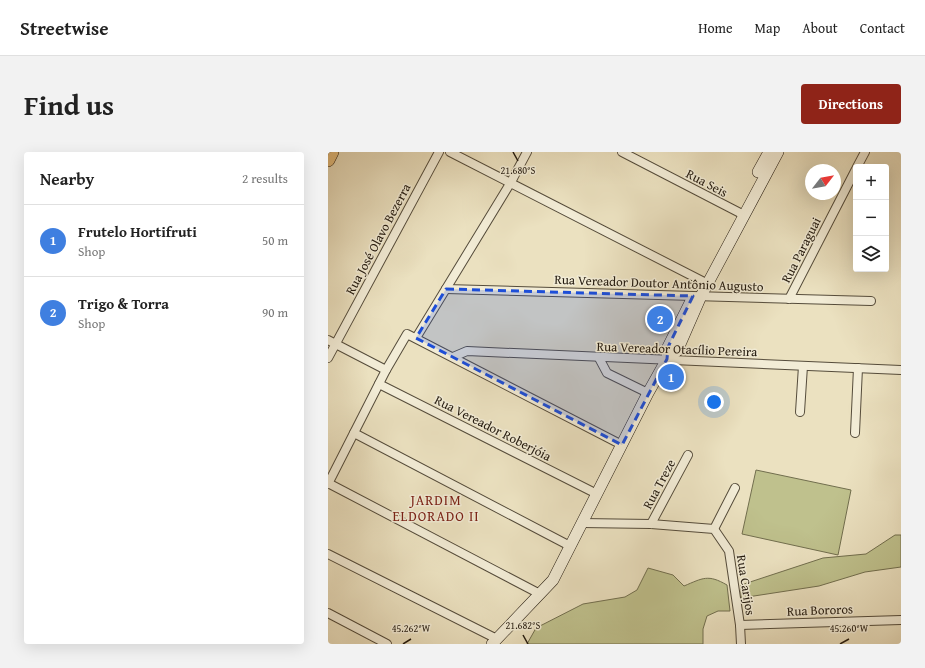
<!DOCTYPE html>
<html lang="en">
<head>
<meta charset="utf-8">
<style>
	:root { --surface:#fff; --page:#f2f2f2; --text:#222; --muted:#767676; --line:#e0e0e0; --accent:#8f2418 }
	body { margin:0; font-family:"Gentium Book Plus",serif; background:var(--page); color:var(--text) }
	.controls { position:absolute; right:12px; top:12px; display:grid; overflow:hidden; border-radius:4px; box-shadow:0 4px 16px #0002 }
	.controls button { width:36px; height:36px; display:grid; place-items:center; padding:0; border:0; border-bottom:1px solid var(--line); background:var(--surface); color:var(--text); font:20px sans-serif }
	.compass { position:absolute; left:477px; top:12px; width:36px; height:36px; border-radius:50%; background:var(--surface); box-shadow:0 4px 16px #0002; rotate:59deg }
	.you { position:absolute; left:386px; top:250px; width:14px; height:14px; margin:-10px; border:3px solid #fff; border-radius:50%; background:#1a73e8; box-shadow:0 0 0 6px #1a73e833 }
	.badge { display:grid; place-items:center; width:26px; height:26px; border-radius:50%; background:var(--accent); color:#fff; font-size:13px; font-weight:700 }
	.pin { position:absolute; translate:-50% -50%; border:2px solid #fff; box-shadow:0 1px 4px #0006 }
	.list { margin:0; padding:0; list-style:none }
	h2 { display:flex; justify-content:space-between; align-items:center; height:52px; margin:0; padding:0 16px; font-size:17px }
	h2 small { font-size:13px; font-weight:400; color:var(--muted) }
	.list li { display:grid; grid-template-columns:26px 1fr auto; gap:12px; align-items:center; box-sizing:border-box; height:72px; padding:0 16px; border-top:1px solid var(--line) }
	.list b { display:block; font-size:15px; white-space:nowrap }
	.list p { margin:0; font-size:13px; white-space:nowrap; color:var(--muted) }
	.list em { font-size:13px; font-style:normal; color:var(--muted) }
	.icon { flex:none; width:22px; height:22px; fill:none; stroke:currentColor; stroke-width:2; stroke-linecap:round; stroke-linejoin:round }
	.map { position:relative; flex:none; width:573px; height:492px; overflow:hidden; border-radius:4px }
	header { display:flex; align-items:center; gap:24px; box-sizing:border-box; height:56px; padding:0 20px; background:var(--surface); border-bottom:1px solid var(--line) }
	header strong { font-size:19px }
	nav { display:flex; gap:22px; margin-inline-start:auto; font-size:14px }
	.intro { display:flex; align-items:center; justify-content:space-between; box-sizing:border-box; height:96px; padding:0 24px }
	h1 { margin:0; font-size:28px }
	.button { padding:10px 18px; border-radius:4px; background:var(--accent); color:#fff; font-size:14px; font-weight:700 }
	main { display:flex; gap:24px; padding:0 24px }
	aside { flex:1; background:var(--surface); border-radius:4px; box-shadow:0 4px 16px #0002 }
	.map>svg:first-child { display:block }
	.green { fill:#bfc18d; stroke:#716e4e }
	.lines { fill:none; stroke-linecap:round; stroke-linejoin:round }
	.street-casing { stroke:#554c3b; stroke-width:10 }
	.secondary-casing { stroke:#231a0f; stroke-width:12 }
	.primary-casing { stroke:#231a0f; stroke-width:14 }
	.street { stroke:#f2ecd6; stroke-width:8 }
	.secondary { stroke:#f2ecd6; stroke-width:11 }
	.primary { stroke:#e6c080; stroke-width:13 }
	.marked { fill:#1d4ed8; fill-opacity:0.2; stroke:#1d4ed8; stroke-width:3; stroke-dasharray:8 5; stroke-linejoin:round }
	.ticks { fill:none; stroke:#231a0f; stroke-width:1.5 }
	.labels { text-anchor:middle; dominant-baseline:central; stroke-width:3; stroke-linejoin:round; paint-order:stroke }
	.street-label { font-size:13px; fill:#231a0f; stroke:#f2ecd6 }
	.neighbourhood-label { font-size:14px; letter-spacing:1px; fill:#7a1f14; stroke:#f2ecd6 }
	.ticks-label { font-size:10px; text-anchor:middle; fill:#231a0f; stroke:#f2ecd6; stroke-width:3; stroke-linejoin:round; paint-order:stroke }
</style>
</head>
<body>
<header>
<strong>Streetwise</strong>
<nav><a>Home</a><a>Map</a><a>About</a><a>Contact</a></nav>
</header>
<div class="intro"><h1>Find us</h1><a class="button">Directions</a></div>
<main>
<aside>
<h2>Nearby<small>2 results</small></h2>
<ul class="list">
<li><span class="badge" style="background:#3f7fe0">1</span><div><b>Frutelo Hortifruti</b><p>Shop</p></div><em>50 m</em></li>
<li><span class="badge" style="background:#3f7fe0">2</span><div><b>Trigo &amp; Torra</b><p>Shop</p></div><em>90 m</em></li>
</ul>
</aside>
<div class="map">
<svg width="573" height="492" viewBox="0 0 573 492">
	<rect width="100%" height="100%" fill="#ebe1c0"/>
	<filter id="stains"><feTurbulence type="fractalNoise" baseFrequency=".005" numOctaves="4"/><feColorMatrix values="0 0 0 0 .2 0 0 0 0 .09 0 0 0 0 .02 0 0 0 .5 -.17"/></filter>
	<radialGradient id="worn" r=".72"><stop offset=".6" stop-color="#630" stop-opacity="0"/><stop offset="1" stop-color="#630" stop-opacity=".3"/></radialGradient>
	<g class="green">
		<path d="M 428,318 L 523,338 L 510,403 L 414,382 Z"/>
		<path d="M 567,383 L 573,383 L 573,415 L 537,420 L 491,434 L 413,446 L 413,433 L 495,406 L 538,402 Z"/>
		<path d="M 320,416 L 345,423 L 356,434 C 375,426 380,422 399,433 L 402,459 L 390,459 L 379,464 L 375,477 L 375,492 L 199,492 L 208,476 L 255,452 L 297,445 L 309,438 Z"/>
	</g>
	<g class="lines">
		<defs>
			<g id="street">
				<path d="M 122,0 L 380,132"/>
				<path d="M 294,0 L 416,63"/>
				<path d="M 529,15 L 537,0"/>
				<path d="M 118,137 L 543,149"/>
				<path d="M 461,147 L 528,17"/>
				<path d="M 88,186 L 183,30 L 199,0"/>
				<path d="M 0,188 L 58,218"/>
				<path d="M 125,205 L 139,199 L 573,218"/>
				<path d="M 0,206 L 111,0"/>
				<path d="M 271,206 L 279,221 L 320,241"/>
				<path d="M 51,232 L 269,342"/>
				<path d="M 472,260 L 475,214"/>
				<path d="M 26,281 L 242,394"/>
				<path d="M 527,281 L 530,216"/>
				<path d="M 0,331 L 212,442"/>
				<path d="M 0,332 L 58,218 L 79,182 L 294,293"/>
				<path d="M 254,371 L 323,372 L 386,377 L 401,399 L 412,473 L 413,492"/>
				<path d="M 323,372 L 360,303"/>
				<path d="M 386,377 L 407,336"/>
				<path d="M 0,402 L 169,487"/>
				<path d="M 0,461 L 59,492"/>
				<path d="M 412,473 L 573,468"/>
			</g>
			<g id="secondary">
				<path d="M 430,20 L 441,0"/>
				<path d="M 339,207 L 340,195 L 364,147"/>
				<path d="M 164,492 L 225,428 L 320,241 L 339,207 L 349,199 L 373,144 L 450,0"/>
			</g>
			<path id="primary" d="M 0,8 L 4,0"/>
		</defs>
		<use href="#street" class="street-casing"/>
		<use href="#secondary" class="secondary-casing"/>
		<use href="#primary" class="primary-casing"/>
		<use href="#street" class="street"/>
		<use href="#secondary" class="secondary"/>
		<use href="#primary" class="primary"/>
	</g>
	<path class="marked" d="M 118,137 L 365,144 L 340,195 L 339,207 L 294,293 L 88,186 Z"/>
	<path class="ticks" d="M 185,0 L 190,9M 195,483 L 200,492M 75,492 L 83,487M 512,492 L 521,487"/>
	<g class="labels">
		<g class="street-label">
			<text transform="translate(379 31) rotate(28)">Rua Seis</text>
			<text transform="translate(50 87) rotate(-62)">Rua José Olavo Bezerra</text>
			<text transform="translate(473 98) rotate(-63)">Rua Paraguai</text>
			<text transform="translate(331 131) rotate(2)">Rua Vereador Doutor Antônio Augusto</text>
			<text transform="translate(349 197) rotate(2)">Rua Vereador Otacílio Pereira</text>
			<text transform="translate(165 276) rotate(27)">Rua Vereador Roberjóia</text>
			<text transform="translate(331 332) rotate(-62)">Rua Treze</text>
			<text transform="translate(418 433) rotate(81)">Rua Carijos</text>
			<text transform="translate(492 458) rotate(-2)">Rua Bororos</text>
		</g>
		<g class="neighbourhood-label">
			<text x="108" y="348">JARDIM<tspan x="108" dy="16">ELDORADO II</tspan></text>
		</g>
	</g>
	<g class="ticks-label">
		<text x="190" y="22">21.680°S</text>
		<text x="195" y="477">21.682°S</text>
		<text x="83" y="480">45.262°W</text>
		<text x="521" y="480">45.260°W</text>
	</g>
	<rect width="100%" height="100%" filter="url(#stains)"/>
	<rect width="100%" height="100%" fill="url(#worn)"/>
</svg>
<div class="controls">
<button>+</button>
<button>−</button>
<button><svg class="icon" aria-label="layers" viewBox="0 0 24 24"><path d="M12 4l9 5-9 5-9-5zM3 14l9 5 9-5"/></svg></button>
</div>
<svg class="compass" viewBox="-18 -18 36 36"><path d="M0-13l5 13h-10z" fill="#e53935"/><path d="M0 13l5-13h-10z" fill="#767676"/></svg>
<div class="you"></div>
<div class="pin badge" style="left:343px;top:225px;background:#3f7fe0">1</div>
<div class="pin badge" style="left:332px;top:167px;background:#3f7fe0">2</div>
</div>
</main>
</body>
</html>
